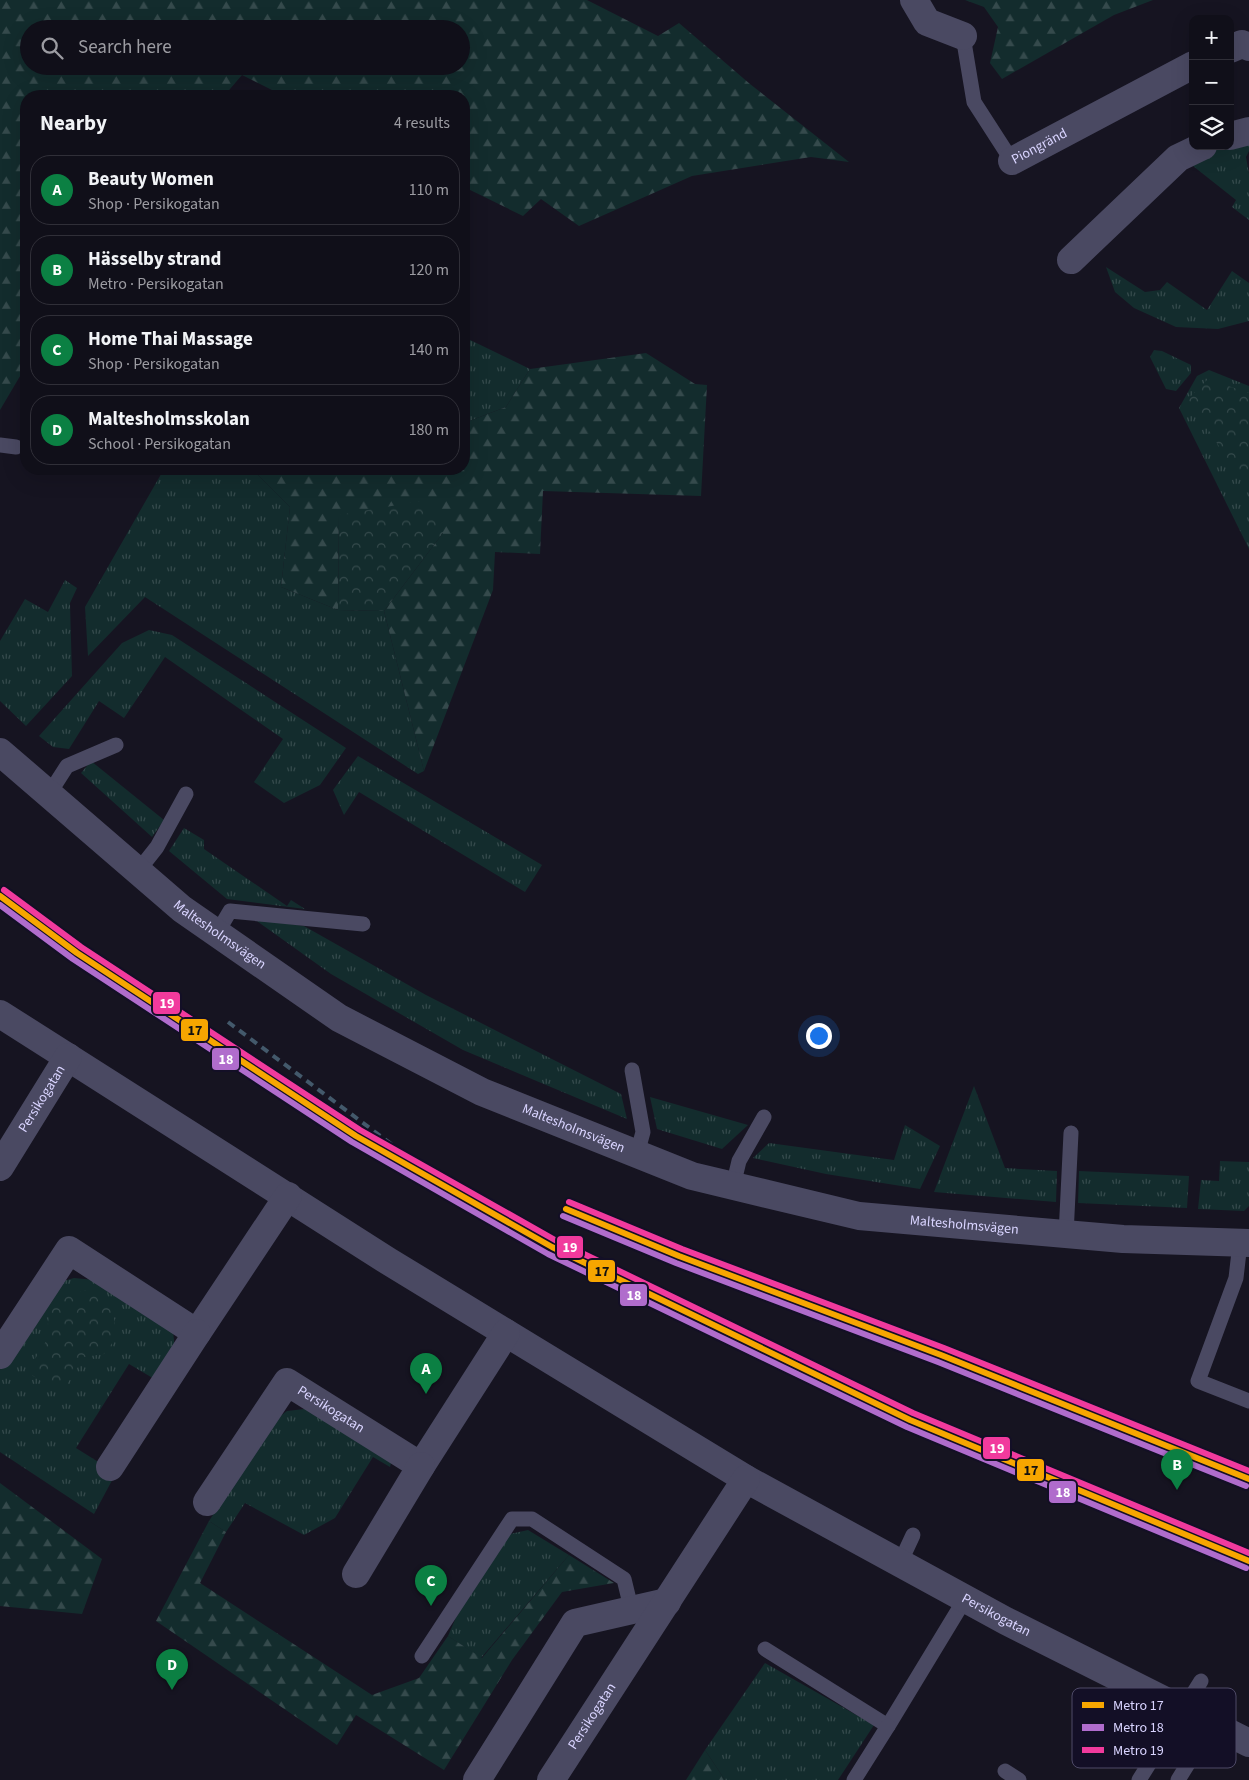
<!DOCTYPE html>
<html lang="en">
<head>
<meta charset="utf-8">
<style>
	:root { --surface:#100f19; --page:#1e1d26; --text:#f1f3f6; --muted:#9c9ca2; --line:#302f38; --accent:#0b8043 }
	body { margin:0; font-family:"Source Sans 3",sans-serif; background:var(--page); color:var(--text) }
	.controls { position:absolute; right:15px; top:15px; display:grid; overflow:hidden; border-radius:10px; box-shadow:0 5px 20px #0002 }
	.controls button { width:45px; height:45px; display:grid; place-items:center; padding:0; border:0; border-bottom:1px solid var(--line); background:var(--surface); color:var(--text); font:25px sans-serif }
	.you { position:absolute; left:818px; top:1035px; width:18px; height:18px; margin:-12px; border:4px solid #fff; border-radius:50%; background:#1a73e8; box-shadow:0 0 0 8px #1a73e833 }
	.badge { display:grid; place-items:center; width:32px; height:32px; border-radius:50%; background:var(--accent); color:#fff; font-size:16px; font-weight:700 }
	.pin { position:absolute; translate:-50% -41px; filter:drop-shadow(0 1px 2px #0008) }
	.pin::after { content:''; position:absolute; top:26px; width:18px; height:15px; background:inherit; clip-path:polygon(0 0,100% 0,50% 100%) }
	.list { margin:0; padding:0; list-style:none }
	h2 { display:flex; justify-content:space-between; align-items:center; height:65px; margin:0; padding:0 20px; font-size:21px }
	h2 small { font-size:16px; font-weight:400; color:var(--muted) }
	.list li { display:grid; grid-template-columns:32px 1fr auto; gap:15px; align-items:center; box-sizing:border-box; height:70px; margin:0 10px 10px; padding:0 10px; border:1px solid var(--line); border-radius:20px }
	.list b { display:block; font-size:19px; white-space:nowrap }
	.list p { margin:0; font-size:16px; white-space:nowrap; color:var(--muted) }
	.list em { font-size:16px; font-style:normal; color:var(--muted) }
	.icon { flex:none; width:28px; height:28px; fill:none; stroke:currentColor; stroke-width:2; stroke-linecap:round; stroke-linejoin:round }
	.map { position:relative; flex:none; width:1249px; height:1780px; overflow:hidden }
	.search { position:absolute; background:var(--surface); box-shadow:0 5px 20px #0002; left:20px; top:20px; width:450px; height:55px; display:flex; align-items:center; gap:12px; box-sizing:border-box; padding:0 18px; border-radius:28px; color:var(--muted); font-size:19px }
	.panel { position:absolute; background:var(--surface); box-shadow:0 5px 20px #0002; left:20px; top:90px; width:450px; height:385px; border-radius:20px }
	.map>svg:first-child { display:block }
	.grass { fill:url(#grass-tufts) }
	.forest { fill:url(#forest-firs); fill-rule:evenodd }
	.park { fill:url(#park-crowns) }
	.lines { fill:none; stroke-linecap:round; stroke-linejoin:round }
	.lane { stroke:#4a4962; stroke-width:15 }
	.street { stroke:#4a4962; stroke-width:28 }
	.rail { stroke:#43596b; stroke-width:4; stroke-dasharray:8 6; stroke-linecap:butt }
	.metro-1-casing { stroke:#130f26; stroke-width:10 }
	.metro-2-casing { stroke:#130f26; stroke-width:10 }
	.metro-3-casing { stroke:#130f26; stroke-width:10 }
	.metro-1 { stroke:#f7a600; stroke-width:6 }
	.metro-2 { stroke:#b06ccc; stroke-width:6 }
	.metro-3 { stroke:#f13a9d; stroke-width:6 }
	.labels { text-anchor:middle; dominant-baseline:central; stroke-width:4; stroke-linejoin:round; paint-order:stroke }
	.street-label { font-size:14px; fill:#d9d4ff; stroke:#130f26 }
	.key { fill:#130f26; stroke:#4e4a67; stroke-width:1 }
	.key-label { font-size:14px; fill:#d9d4ff }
	.line-badge { stroke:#130f26; stroke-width:2 }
	.badge-label { font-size:14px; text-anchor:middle; font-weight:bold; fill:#fff }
	.pale-badge-label { font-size:14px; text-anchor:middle; font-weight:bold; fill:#111 }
</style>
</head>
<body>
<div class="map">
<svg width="1249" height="1780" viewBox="0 0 1249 1780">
	<defs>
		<pattern id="grass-tufts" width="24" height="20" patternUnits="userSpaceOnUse" patternTransform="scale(1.25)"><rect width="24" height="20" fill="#132c2d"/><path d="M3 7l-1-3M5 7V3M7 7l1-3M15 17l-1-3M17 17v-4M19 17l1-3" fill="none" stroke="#354a4c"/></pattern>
		<pattern id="forest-firs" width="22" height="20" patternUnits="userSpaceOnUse" patternTransform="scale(1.25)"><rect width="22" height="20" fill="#132c2d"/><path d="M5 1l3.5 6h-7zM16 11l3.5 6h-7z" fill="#354a4c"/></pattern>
		<pattern id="park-crowns" width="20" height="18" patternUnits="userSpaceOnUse" patternTransform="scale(1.25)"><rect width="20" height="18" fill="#132c2d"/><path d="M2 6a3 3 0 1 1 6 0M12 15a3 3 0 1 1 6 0" fill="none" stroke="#354a4c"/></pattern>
	</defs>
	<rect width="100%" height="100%" fill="#161421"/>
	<g class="grass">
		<path d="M 1249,141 L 1249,151 L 1246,157 L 1249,174 L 1249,220 L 1232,207 L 1236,200 L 1193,166 L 1217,148 Z"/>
		<path d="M 1106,267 L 1145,292 L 1160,290 L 1167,282 L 1207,310 L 1232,271 L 1249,283 L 1249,321 L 1218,329 L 1176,327 L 1134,308 L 1115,292 Z"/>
		<path d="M 464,337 L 530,369 L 506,407 L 464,423 Z"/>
		<path d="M 1154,350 L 1162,351 L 1191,365 L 1191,373 L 1176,391 L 1166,389 L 1150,357 Z"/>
		<path d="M 1209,370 L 1249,386 L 1249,549 L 1179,408 L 1197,376 Z"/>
		<path d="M 164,469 L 252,469 L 290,507 L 281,587 L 338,610 L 384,611 L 424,771 L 418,774 L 145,597 L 88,656 L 85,607 Z"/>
		<path d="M 65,580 L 77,588 L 70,603 L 72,676 L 26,726 L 0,701 L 0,641 L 25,599 L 48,612 Z"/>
		<path d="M 149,630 L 172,635 L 346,748 L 320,785 L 284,803 L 254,782 L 283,739 L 165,657 L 124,718 L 99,701 L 69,749 L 53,747 L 39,736 L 122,643 Z"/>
		<path d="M 358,756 L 542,865 L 525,892 L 359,792 L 344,815 L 333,790 Z"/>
		<path d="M 91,761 L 164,820 L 152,837 L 81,773 Z"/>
		<path d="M 184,828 L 204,840 L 204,849 L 287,906 L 291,900 L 305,909 L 227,899 L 169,851 Z"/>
		<path d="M 254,919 L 304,926 L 426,995 L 621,1094 L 627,1119 L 463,1050 L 331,974 Z"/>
		<path d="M 974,1086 L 1005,1168 L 1057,1171 L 1056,1202 L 934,1192 Z"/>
		<path d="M 650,1097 L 748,1125 L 722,1149 L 657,1129 Z"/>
		<path d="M 905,1125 L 940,1146 L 920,1189 L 826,1174 L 753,1158 L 769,1143 L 894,1160 Z"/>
		<path d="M 1220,1161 L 1249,1162 L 1249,1206 L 1244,1211 L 1198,1209 L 1201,1180 L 1219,1181 Z"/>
		<path d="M 1079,1171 L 1189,1176 L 1187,1208 L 1078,1203 Z"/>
		<path d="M 74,1278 L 95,1280 L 173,1331 L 175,1350 L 156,1380 L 129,1364 L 76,1448 L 116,1473 L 94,1514 L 0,1452 L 0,1368 L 60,1282 Z"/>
		<path d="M 313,1408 L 392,1459 L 390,1467 L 373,1457 L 335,1518 L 304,1535 L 245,1503 L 226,1532 L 209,1521 L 271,1423 L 287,1411 Z"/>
		<path d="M 528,1530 L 569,1555 L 481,1658 L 448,1636 L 457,1615 L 510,1534 Z"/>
		<path d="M 765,1663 L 874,1725 L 838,1780 L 725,1780 L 705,1750 Z"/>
	</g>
	<g class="forest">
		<path d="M 0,0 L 587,0 L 658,36 L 679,23 L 750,84 L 849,162 L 811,157 L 692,176 L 579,226 L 541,199 L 523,216 L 464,187 L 464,96 L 284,96 L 242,75 L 224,96 L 26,96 L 26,366 L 0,410 ZM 29,29 L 461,29 L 461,66 L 29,66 Z"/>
		<path d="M 965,0 L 1153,0 L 1114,15 L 1002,79 L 990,63 L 998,27 L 984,7 Z"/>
		<path d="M 646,353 L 695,384 L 707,385 L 701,496 L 543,491 L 540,554 L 495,552 L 493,590 L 424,771 L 384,611 L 443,533 L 339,515 L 338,610 L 281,587 L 290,507 L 252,469 L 464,469 L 464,423 L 506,407 L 530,369 Z"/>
		<path d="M 0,1483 L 102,1559 L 82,1614 L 0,1606 Z"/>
		<path d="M 209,1521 L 226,1532 L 200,1583 L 372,1695 L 419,1678 L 448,1636 L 482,1658 L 569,1555 L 614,1583 L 562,1592 L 512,1660 L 444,1770 L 356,1715 L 337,1745 L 156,1621 Z"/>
		<path d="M 705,1750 L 725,1780 L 686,1780 Z"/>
	</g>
	<g class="park">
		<path d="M 1208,379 L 1249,393 L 1249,474 L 1243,483 L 1188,399 Z"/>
		<path d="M 421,501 L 443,520 L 443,533 L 384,611 L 338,610 L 339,515 Z"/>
		<path d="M 88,1290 C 114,1304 114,1309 116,1338 L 104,1354 L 84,1357 L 61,1394 L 27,1372 L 48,1338 C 46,1323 50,1299 68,1294 C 74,1292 81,1291 88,1290 Z"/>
	</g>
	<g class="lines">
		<g class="lane">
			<path d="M 963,36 L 974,102 L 1012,161"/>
			<path d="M 0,445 L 16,447"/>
			<path d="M 49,794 L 67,766 L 116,745"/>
			<path d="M 138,871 L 157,847 L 186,794"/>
			<path d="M 217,933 L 230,911 L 363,924"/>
			<path d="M 632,1070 L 643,1132 L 637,1154"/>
			<path d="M 733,1186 L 739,1161 L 764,1117"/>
			<path d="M 1066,1235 L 1071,1133"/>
			<path d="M 1240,1243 L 1236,1278 L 1198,1381 L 1249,1401"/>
			<path d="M 900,1563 L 913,1535"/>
			<path d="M 765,1649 L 888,1726 L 965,1599"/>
			<path d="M 422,1656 L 512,1519 L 532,1519 L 624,1579 L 632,1612"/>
			<path d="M 1005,1771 L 1019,1780"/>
			<path d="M 854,1780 L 888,1726"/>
			<path d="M 1139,1780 L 1201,1681"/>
			<path d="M 1178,1780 L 1212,1725"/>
		</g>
		<g class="street">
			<path d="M 914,0 L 927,22 L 963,36"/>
			<path d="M 1230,49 L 1242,44 L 1249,47"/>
			<path d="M 1230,136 L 1249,131"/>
			<path id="s1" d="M 1012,161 L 1193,65"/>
			<path d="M 1071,260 L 1178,158 L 1203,146"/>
			<path id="s2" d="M 0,752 L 182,909 L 339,1018 L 482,1092 L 692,1176 L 859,1216 L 1123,1239 L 1249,1243"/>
			<path id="s3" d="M 0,1014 L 388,1261 L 746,1479 L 1006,1621 L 1249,1743"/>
			<path id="s4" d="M 0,1167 L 68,1057"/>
			<path d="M 0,1355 L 69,1250 L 197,1333 L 288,1196"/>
			<path d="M 110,1467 L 197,1333"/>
			<path id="s5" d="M 207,1502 L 287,1382 L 421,1466 L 506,1333"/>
			<path d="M 356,1574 L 421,1466"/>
			<path d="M 477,1780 L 575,1623 L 667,1602"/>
			<path id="s6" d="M 551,1780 L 746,1479"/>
		</g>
		<path class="rail" d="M 228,1022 L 454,1191"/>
		<defs>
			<g id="metro-1">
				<path d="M 0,896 L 77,953 L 356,1136 L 552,1247 L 910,1420 L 1249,1561"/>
				<path d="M 566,1209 L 679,1256 L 941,1355 L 1249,1479"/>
			</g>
			<g id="metro-2">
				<path d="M 0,905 L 73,959 L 352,1142 L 548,1254 L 907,1427 L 1246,1568"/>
				<path d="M 563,1216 L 676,1263 L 938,1362 L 1246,1486"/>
			</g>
			<g id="metro-3">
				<path d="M 4,890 L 81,947 L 360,1130 L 555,1240 L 913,1413 L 1249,1553"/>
				<path d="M 569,1202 L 682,1249 L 944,1348 L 1249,1471"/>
			</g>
		</defs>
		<use href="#metro-1" class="metro-1-casing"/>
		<use href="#metro-2" class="metro-2-casing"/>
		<use href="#metro-3" class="metro-3-casing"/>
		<use href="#metro-1" class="metro-1"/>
		<use href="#metro-2" class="metro-2"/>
		<use href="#metro-3" class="metro-3"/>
	</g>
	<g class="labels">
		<g class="street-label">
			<text stroke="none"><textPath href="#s1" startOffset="31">Piongränd</textPath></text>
			<text stroke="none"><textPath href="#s2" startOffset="286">Maltesholmsvägen</textPath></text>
			<text stroke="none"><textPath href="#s4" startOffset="80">Persikogatan</textPath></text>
			<text stroke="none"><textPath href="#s2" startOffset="691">Maltesholmsvägen</textPath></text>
			<text stroke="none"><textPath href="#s2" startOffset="1096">Maltesholmsvägen</textPath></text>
			<text stroke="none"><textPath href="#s5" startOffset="196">Persikogatan</textPath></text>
			<text stroke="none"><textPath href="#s3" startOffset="1164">Persikogatan</textPath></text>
			<text stroke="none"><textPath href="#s6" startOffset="76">Persikogatan</textPath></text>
		</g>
	</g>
	<rect x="1072" y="1688" width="164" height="80" rx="8" class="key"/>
	<rect x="1082" y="1702" width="22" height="6" fill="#f7a600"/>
	<rect x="1082" y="1724" width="22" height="7" fill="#b06ccc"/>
	<rect x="1082" y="1747" width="22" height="6" fill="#f13a9d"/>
	<g class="key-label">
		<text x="1113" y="1710">Metro 17</text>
		<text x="1113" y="1732">Metro 18</text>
		<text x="1113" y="1755">Metro 19</text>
	</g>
	<g class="line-badge">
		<rect x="152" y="991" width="29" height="24" rx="5" fill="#f13a9d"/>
		<rect x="180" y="1018" width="29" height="24" rx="5" fill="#f7a600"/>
		<rect x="211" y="1047" width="29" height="24" rx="5" fill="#b06ccc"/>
		<rect x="556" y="1235" width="28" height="24" rx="5" fill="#f13a9d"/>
		<rect x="587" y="1259" width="29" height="24" rx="5" fill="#f7a600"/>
		<rect x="619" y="1283" width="29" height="24" rx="5" fill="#b06ccc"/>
		<rect x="982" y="1436" width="29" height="24" rx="5" fill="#f13a9d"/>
		<rect x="1016" y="1458" width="29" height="24" rx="5" fill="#f7a600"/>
		<rect x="1048" y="1480" width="29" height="24" rx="5" fill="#b06ccc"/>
	</g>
	<g class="badge-label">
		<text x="167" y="1008">19</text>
		<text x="226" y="1064">18</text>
		<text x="570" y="1252">19</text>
		<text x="634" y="1300">18</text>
		<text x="997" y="1453">19</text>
		<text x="1063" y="1497">18</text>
	</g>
	<g class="pale-badge-label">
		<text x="195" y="1035">17</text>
		<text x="602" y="1276">17</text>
		<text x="1031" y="1475">17</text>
	</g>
</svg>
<div class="controls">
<button>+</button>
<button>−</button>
<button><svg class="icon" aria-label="layers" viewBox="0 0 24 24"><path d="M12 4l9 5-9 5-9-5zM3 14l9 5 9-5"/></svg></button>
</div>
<div class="you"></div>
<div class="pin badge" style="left:426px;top:1394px">A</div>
<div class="pin badge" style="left:1177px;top:1490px">B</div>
<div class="pin badge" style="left:431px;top:1606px">C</div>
<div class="pin badge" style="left:172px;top:1690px">D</div>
<div class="search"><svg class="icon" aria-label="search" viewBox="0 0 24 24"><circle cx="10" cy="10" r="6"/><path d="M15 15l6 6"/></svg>Search here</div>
<section class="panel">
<h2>Nearby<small>4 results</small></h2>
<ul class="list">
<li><span class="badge">A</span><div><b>Beauty Women</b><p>Shop · Persikogatan</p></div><em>110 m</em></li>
<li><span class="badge">B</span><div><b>Hässelby strand</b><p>Metro · Persikogatan</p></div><em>120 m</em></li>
<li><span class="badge">C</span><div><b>Home Thai Massage</b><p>Shop · Persikogatan</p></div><em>140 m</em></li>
<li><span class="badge">D</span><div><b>Maltesholmsskolan</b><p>School · Persikogatan</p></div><em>180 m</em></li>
</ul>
</section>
</div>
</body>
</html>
